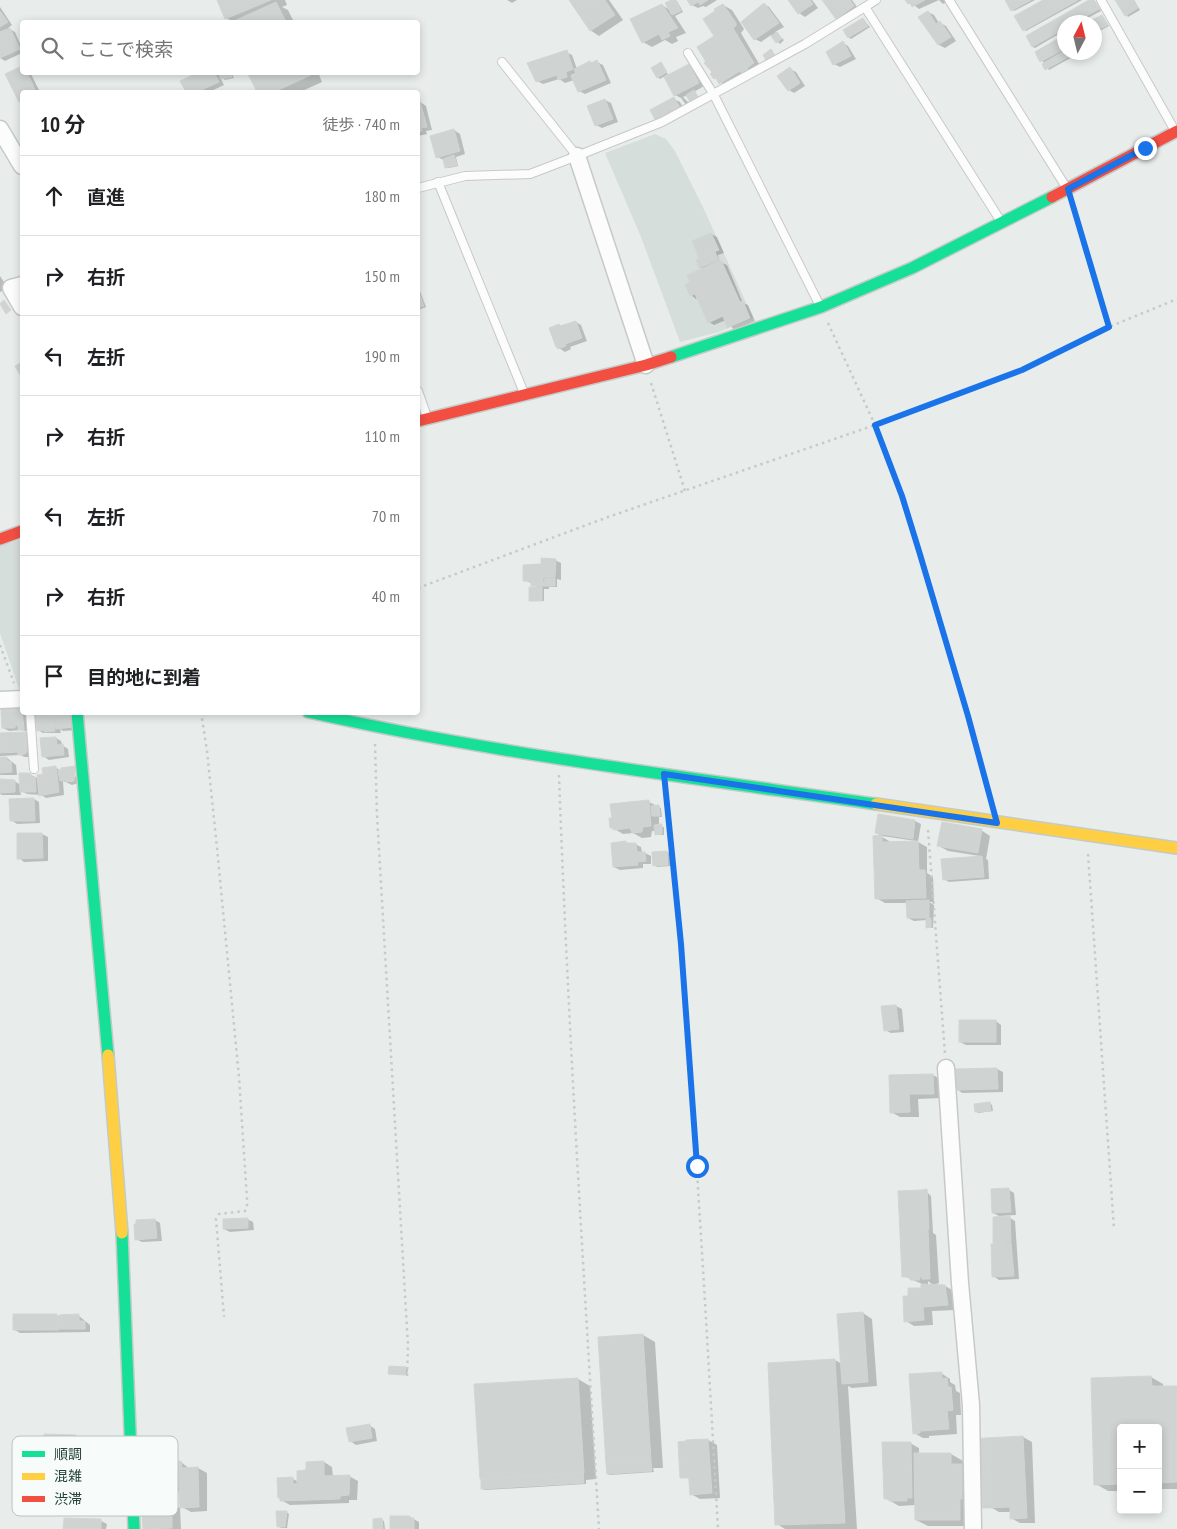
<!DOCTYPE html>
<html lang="ja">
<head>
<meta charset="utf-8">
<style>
	:root { --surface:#fff; --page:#f6f6f6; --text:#202124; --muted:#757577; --line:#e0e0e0 }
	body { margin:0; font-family:"PT Sans Narrow","Noto Sans JP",sans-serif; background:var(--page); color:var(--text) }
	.controls { position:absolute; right:15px; bottom:15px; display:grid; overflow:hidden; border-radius:5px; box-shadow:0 2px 8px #0003 }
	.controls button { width:45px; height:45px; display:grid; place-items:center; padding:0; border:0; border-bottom:1px solid var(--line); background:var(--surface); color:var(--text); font:25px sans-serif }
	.compass { position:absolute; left:1057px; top:15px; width:45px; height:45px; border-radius:50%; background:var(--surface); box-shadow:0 2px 8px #0003; rotate:7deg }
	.stop { position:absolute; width:15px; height:15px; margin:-11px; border:4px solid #1a73e8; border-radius:50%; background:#fff }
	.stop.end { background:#1a73e8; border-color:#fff; box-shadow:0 1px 5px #0008 }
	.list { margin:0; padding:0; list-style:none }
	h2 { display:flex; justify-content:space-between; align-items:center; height:65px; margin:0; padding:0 20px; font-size:21px }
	h2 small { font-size:16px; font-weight:400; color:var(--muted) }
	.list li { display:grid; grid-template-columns:32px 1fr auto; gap:15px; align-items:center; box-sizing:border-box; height:80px; padding:0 20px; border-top:1px solid var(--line) }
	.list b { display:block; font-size:19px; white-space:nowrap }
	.list em { font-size:16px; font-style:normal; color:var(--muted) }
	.icon { flex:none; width:28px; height:28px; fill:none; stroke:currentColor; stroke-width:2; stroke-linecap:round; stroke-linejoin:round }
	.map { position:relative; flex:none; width:1177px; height:1529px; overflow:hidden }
	.search { position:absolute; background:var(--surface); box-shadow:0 2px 8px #0003; left:20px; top:20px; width:400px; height:55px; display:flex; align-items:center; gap:12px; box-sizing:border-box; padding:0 18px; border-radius:5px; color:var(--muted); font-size:19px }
	.panel { position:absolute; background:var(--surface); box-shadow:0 2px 8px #0003; left:20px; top:90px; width:400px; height:625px; border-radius:5px }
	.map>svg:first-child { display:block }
	.built { fill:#d6dedb }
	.shadow { fill:#0003; fill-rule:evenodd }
	.building { fill:#cfd4d2; stroke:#d1d6d4 }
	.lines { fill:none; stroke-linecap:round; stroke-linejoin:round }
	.lane-casing { stroke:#c5cac8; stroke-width:10 }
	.street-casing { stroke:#c5cac8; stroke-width:19 }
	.fast-casing { stroke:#c3cbc8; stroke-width:14 }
	.slow-casing { stroke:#c3cbc8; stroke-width:14 }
	.jam-casing { stroke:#c3cbc8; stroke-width:14 }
	.path { stroke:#c3ccca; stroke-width:2.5; stroke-dasharray:2.5 4; stroke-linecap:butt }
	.lane { stroke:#fcfcfc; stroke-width:8 }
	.street { stroke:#fcfcfc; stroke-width:16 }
	.fast { stroke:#16e098; stroke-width:11 }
	.slow { stroke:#ffcf43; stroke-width:11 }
	.jam { stroke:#f24e42; stroke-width:11 }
	.route { stroke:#1a73e8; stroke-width:6 }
	.key { fill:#f7fbf9; stroke:#b8c4c0; stroke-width:1 }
	.key-label { font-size:14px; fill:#24423a }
</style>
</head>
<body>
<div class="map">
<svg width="1177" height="1529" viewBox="0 0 1177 1529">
	<rect width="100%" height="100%" fill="#e8edeb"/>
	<g class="built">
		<path d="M 655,134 L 666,139 L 675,151 L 703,207 L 753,318 L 719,332 L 680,342 L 641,237 L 605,153 Z"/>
		<path d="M 22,539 L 22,695 L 21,695 L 0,633 L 0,546 Z"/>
	</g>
	<g class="shadow">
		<path d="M 219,0 L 285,0 L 287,5 L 282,7 L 288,10 L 294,22 L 234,22 L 226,18 Z"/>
		<path d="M 507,0 L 517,0 L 512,3 Z"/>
		<path d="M 570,0 L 609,0 L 623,20 L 599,36 L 590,30 Z"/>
		<path d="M 674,0 L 677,1 L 683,12 L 675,16 L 686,33 L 676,37 L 678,41 L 672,44 L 665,40 L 652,47 L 643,42 L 662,5 L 670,10 Z"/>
		<path d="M 689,0 L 717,0 L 706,7 L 703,6 L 698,8 L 692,5 Z"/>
		<path d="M 789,0 L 812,0 L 818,8 L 805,17 L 799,13 Z"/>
		<path d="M 824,0 L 852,0 L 859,10 L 842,21 L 837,18 Z"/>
		<path d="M 907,0 L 939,0 L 919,9 Z"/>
		<path d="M 939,0 L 946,0 L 947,2 L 943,4 Z"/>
		<path d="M 1006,0 L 1035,0 L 1014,11 Z"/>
		<path d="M 1046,0 L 1082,0 L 1026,31 L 1024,30 Z"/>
		<path d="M 1091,0 L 1095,1 L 1101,11 L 1080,22 L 1064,22 L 1064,31 L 1035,48 L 1033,47 L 1027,36 Z"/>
		<path d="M 1116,0 L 1134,0 L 1140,10 L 1128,17 Z"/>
		<path d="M 764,4 L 769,7 L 784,27 L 775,32 L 784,40 L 780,44 L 771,35 L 761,42 L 755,39 Z"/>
		<path d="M 723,5 L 732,10 L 744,29 L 741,33 L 762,69 L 729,88 L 715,78 L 714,73 L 706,64 L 715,37 Z"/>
		<path d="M 0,7 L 12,25 L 8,28 L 15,32 L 22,48 L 22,53 L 5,61 L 0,58 Z"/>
		<path d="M 928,12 L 934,15 L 939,23 L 940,23 L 946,26 L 956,41 L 945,48 L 939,45 L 920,18 Z"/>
		<path d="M 1102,16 L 1109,26 L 1094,34 L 1094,22 L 1090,22 Z"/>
		<path d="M 863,19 L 870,27 L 851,39 L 849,37 Z"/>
		<path d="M 1064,37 L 1064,52 L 1081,52 L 1049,70 L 1036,52 Z"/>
		<path d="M 843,43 L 848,46 L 856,59 L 840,67 L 834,64 Z"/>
		<path d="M 566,52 L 572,55 L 577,69 L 597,62 L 603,65 L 611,83 L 585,94 L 579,91 L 574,80 L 565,83 L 559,79 L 543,84 L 537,81 ZM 579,72 L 580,74 L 571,77 L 571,75 Z"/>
		<path d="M 661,64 L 668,74 L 660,79 L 657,77 Z"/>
		<path d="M 689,66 L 695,69 L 704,86 L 694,92 L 700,99 L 693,102 L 688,95 L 683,97 L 689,103 L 686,105 L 681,98 L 675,95 Z"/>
		<path d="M 22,67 L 22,72 L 30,72 L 40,92 L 22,92 L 22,103 L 20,101 L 7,74 Z"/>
		<path d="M 790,69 L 796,72 L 805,86 L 794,93 L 789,90 Z"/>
		<path d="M 202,72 L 231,72 L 234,78 L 225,80 L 220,77 L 224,85 L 209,92 L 187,92 L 182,82 Z"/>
		<path d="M 249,72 L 318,72 L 322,82 L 300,92 L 258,92 Z"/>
		<path d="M 674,99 L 680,102 L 685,111 L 656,120 Z"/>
		<path d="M 605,100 L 611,103 L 618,122 L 602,128 L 596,125 Z"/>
		<path d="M 420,102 L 426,106 L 432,130 L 426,131 L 427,134 L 418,136 L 418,103 Z"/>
		<path d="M 454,130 L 460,134 L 465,154 L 456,157 L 458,166 L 449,168 L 446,167 L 444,160 L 437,157 Z"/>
		<path d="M 711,234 L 717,237 L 724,253 L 718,255 L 720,262 L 727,265 L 743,303 L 748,305 L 755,321 L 734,330 L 726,320 L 714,325 L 709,322 L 698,298 L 696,299 L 691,295 L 692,283 L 703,269 L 700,267 L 697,261 L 703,258 L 700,257 Z"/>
		<path d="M 0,276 L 8,288 L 0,292 Z"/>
		<path d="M 418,286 L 426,307 L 418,310 Z"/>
		<path d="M 576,322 L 581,325 L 587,341 L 570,347 L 571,349 L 565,352 L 559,348 L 561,327 Z"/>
		<path d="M 555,560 L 561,563 L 561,580 L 557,579 L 557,587 L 549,587 L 549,589 L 544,589 L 544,601 L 530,600 L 538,588 L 533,584 L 524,580 L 543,565 Z"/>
		<path d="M 22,709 L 22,712 L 28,712 L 30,732 L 21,730 L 9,731 L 3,728 L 2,710 Z"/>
		<path d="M 36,712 L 76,712 L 78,730 L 63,731 L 60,729 L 61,733 L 43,733 L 38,730 Z"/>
		<path d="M 26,733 L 32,736 L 31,757 L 25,757 L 20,755 L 0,756 L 0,735 Z"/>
		<path d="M 56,738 L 61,741 L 62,745 L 68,749 L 69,757 L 49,760 L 43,756 Z"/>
		<path d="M 7,758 L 16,765 L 17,775 L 0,775 L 0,759 Z"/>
		<path d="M 56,768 L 85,781 L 72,785 L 63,781 L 64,795 L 46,798 L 41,795 L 27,794 L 20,790 L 21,795 L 2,795 L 0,794 L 0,782 L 14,781 L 21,785 L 31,775 L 39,779 L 44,775 L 43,769 Z"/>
		<path d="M 34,799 L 39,802 L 40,823 L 17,824 L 11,820 Z"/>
		<path d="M 649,802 L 661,808 L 662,817 L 659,817 L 659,826 L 664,827 L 664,835 L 659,835 L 657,834 L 656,831 L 652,831 L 651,837 L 642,838 L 633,833 L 623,834 L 611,827 Z"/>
		<path d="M 915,821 L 921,824 L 918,842 L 927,847 L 927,873 L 933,877 L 934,902 L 929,902 L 934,905 L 933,928 L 928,927 L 927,920 L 914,921 L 908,918 L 908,903 L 885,903 L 876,898 L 882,837 L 891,842 L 915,842 L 916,841 L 882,836 L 876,833 Z"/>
		<path d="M 981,830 L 990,836 L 986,859 L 988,860 L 989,879 L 949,882 L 944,879 L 980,856 L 948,851 L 939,846 Z"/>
		<path d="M 18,834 L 42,834 L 48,837 L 48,861 L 24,862 L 19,858 Z"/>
		<path d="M 635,844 L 641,847 L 642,853 L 645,853 L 651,856 L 651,864 L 643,864 L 643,868 L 620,870 L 614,867 Z"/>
		<path d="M 667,852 L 670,853 L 670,866 L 657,867 L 655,865 L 654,853 Z"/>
		<path d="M 896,1006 L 902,1009 L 904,1032 L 891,1033 L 885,1030 Z"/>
		<path d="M 996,1021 L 1001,1025 L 1001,1045 L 966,1045 L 960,1042 Z"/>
		<path d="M 997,1069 L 1003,1072 L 1003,1092 L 962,1093 L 957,1089 Z"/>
		<path d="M 933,1075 L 942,1080 L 942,1098 L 918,1099 L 919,1117 L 900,1117 L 891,1112 L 890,1076 Z"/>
		<path d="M 990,1103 L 992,1105 L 993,1111 L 978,1113 L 976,1111 Z"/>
		<path d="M 1009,1190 L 1014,1193 L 1016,1215 L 999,1216 L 993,1213 Z"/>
		<path d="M 926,1191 L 931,1196 L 933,1233 L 936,1235 L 939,1283 L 933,1285 L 928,1281 L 928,1286 L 945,1286 L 954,1291 L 956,1310 L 932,1311 L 933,1325 L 914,1326 L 906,1321 L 909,1297 L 922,1289 L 922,1284 L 904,1276 Z"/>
		<path d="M 1010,1218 L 1015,1221 L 1019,1279 L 999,1280 L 993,1276 L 999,1245 L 994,1242 Z"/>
		<path d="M 247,1219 L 253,1222 L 254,1230 L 230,1232 L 224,1229 Z"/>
		<path d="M 155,1220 L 160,1223 L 162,1241 L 142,1242 L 136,1239 Z"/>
		<path d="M 863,1313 L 872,1319 L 877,1386 L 852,1388 L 848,1386 L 857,1529 L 785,1529 L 777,1524 L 835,1360 L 842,1364 L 838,1315 Z"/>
		<path d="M 56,1315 L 60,1317 L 79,1316 L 90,1325 L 90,1332 L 20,1333 L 15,1330 Z"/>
		<path d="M 643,1335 L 655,1342 L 663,1468 L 653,1468 L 654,1472 L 610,1475 L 608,1474 Z"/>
		<path d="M 405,1368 L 408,1369 L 407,1375 L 389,1373 Z"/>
		<path d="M 941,1373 L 950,1379 L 950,1382 L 955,1385 L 956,1391 L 960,1393 L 961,1415 L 956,1415 L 957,1434 L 929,1436 L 929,1438 L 923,1438 L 914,1433 Z"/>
		<path d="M 1151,1377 L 1163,1384 L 1163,1387 L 1177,1387 L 1177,1489 L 1158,1489 L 1158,1428 L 1121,1428 L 1121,1491 L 1108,1491 L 1096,1484 L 1092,1379 Z"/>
		<path d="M 578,1379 L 590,1386 L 596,1479 L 586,1480 L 586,1484 L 485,1490 L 483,1489 L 476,1385 Z"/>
		<path d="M 369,1425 L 375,1429 L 377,1441 L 356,1445 L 350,1441 Z"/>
		<path d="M 76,1436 L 81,1440 L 81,1458 L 51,1458 L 45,1454 Z"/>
		<path d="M 1023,1437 L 1032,1442 L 1035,1523 L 1020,1523 L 1011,1518 L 1011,1512 L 999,1512 L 992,1508 L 982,1507 Z"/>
		<path d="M 708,1440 L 717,1445 L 720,1498 L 700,1499 L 691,1494 L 690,1478 L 681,1478 L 679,1443 Z"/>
		<path d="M 910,1443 L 919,1448 L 919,1454 L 951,1454 L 963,1461 L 963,1466 L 974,1472 L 972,1526 L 928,1526 L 916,1520 L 916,1505 L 899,1506 L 885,1498 Z"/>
		<path d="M 181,1462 L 190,1469 L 198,1468 L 207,1473 L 207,1511 L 191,1512 L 182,1507 L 181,1491 L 164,1492 L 155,1487 L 162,1468 Z"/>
		<path d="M 324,1462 L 332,1467 L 333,1477 L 349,1476 L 358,1481 L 357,1500 L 349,1500 L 349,1503 L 290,1505 L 281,1500 L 293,1479 L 299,1482 L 308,1471 Z"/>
		<path d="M 168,1495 L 177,1500 L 178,1507 L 180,1508 L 181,1529 L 144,1529 Z"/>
		<path d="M 286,1512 L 289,1514 L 287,1528 L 281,1528 L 278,1526 Z"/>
		<path d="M 410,1517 L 419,1522 L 419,1529 L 391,1529 Z"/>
		<path d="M 382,1520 L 384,1521 L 385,1529 L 375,1529 Z"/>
		<path d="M 101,1521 L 107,1524 L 106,1529 L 65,1529 Z"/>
	</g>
	<g class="building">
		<path d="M 217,0 L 271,0 L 225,19 Z"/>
		<path d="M 569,0 L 605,0 L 615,15 L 590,31 Z"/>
		<path d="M 671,0 L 676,0 L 681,11 L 672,15 L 665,3 Z"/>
		<path d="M 687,0 L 708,0 L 700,5 L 698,2 L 691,6 Z"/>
		<path d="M 788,0 L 810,0 L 813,4 L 798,14 Z"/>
		<path d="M 822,0 L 850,0 L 854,6 L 836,19 Z"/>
		<path d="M 905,0 L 925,0 L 912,7 L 910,3 L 908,4 Z"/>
		<path d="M 1005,0 L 1031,0 L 1011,11 Z"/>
		<path d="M 1043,0 L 1078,0 L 1023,31 L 1014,16 Z"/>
		<path d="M 1089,0 L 1094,0 L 1099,9 L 1076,22 L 1064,22 L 1064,29 L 1032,47 L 1026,36 Z"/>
		<path d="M 1115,0 L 1133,0 L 1138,8 L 1125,16 Z"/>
		<path d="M 276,2 L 286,22 L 232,22 Z"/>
		<path d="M 764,3 L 779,23 L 754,40 L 741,22 Z"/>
		<path d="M 662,4 L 678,28 L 668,32 L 670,36 L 662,40 L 659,34 L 642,43 L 630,19 Z"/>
		<path d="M 723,4 L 736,23 L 736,26 L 733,28 L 754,63 L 747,68 L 748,69 L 741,73 L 740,71 L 719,84 L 716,78 L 714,79 L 710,74 L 712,72 L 704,63 L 706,62 L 697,47 L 714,36 L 703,19 L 715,11 L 714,9 Z"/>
		<path d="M 0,11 L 8,22 L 0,27 Z"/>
		<path d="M 928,11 L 936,24 L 940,21 L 951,37 L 938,45 L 918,17 Z"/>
		<path d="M 1102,15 L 1108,25 L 1094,32 L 1094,22 L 1088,22 Z"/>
		<path d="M 863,18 L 868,26 L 848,38 L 843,30 Z"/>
		<path d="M 10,28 L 20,49 L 0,58 L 0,32 Z"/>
		<path d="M 777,32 L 782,39 L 776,43 L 771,36 Z"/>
		<path d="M 1064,35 L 1064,49 L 1040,62 L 1035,52 Z"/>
		<path d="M 843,41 L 851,56 L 833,65 L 826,52 Z"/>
		<path d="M 771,49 L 776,57 L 767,62 L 763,55 Z"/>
		<path d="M 567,50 L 573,69 L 566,72 L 567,77 L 558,80 L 557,75 L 536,82 L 527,63 Z"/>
		<path d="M 1064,51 L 1064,52 L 1077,52 L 1045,70 L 1042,64 Z"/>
		<path d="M 597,60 L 606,80 L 578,92 L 571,76 L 576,74 L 574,69 L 590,61 L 591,63 Z"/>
		<path d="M 661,62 L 667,72 L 657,78 L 651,68 Z"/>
		<path d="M 689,64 L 699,83 L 674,96 L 664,77 Z"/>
		<path d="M 22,66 L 22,72 L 27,72 L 36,92 L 22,92 L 22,100 L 19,102 L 5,74 Z"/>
		<path d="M 790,67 L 800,83 L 788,91 L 777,76 Z"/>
		<path d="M 199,72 L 214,72 L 219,82 L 197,92 L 186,92 L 180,81 Z"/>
		<path d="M 218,72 L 230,72 L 232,77 L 221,79 Z"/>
		<path d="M 247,72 L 310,72 L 311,75 L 274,92 L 257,92 Z"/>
		<path d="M 694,90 L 698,97 L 690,102 L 686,95 Z"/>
		<path d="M 674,97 L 680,108 L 656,121 L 650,110 Z"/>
		<path d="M 605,99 L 613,119 L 595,126 L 587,106 Z"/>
		<path d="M 420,101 L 427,127 L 421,128 L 422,131 L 418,132 L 418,102 Z"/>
		<path d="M 454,129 L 460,151 L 436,158 L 430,136 Z"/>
		<path d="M 454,155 L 457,165 L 445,168 L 443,159 Z"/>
		<path d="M 711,233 L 719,250 L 699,258 L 692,241 Z"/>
		<path d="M 715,252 L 719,260 L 699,268 L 696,260 Z"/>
		<path d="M 721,260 L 740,302 L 743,301 L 750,318 L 727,328 L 723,316 L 708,323 L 695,294 L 690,296 L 685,285 L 690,282 L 687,275 Z"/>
		<path d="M 418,289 L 424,306 L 418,308 Z"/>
		<path d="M 4,300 L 11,310 L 6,314 L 0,304 Z"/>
		<path d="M 576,321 L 582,338 L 565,344 L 566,346 L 558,349 L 557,347 L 556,347 L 549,328 L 559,324 L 560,326 Z"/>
		<path d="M 22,362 L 22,378 L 15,366 Z"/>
		<path d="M 541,558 L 556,559 L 555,577 L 543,577 L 543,586 L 531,586 L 531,581 L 523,581 L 523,565 L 541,564 Z"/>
		<path d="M 545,578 L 555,578 L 555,586 L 543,586 Z"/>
		<rect x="529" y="587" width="13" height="14"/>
		<path d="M 22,708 L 24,730 L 18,730 L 18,725 L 15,726 L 15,728 L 2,728 L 1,709 Z"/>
		<path d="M 34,712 L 53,712 L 55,731 L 44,732 L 44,730 L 37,731 Z"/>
		<path d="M 54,712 L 71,712 L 73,727 L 56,729 Z"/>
		<path d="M 26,732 L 27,751 L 25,754 L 18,755 L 18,752 L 0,753 L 0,733 Z"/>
		<path d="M 56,737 L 57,745 L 63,744 L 64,755 L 42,757 L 40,738 Z"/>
		<path d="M 0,757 L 7,757 L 7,761 L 11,761 L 12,772 L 0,773 Z"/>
		<path d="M 56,766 L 59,792 L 39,796 L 37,775 L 43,774 L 42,768 Z"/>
		<path d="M 75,766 L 74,781 L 66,782 L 65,780 L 60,781 L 58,770 L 61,770 L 61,768 Z"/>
		<path d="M 19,773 L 28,773 L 31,774 L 31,777 L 35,777 L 36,792 L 20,792 Z"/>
		<path d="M 0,779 L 15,780 L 15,792 L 0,793 Z"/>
		<path d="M 34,798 L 35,821 L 10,821 L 9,799 Z"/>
		<path d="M 649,800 L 651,826 L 643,827 L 642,832 L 632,833 L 630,828 L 613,830 L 613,828 L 610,828 L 609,818 L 612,818 L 610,804 Z"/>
		<path d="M 659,805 L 660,816 L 652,816 L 651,806 Z"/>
		<path d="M 878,814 L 915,820 L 913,839 L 875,833 Z"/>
		<path d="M 942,822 L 982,829 L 978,853 L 937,846 Z"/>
		<path d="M 662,824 L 662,834 L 655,835 L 654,825 Z"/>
		<path d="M 17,833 L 42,833 L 43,858 L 17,859 Z"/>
		<path d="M 882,835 L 882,842 L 918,841 L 919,870 L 925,870 L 926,898 L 875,899 L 873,836 Z"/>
		<path d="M 626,841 L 626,843 L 636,843 L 637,852 L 645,852 L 646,861 L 637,862 L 638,865 L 613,867 L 611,843 Z"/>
		<path d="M 667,851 L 668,865 L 653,866 L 652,852 Z"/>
		<path d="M 982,856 L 984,877 L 943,880 L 941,859 Z"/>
		<path d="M 929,900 L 929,918 L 907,918 L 906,901 Z"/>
		<path d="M 931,918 L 931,927 L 926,928 L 926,919 Z"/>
		<path d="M 896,1005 L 899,1029 L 884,1031 L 881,1006 Z"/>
		<rect x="959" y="1020" width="37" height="22"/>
		<path d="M 997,1068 L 998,1089 L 956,1090 L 955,1069 Z"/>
		<path d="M 933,1074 L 934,1094 L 909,1094 L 910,1112 L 890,1113 L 889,1075 Z"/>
		<path d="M 990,1102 L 991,1111 L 975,1112 L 974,1104 Z"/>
		<path d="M 1009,1188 L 1011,1212 L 992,1213 L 991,1189 Z"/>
		<path d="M 927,1189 L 929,1229 L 924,1229 L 922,1190 Z"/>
		<path d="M 922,1190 L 924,1229 L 928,1229 L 930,1279 L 922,1279 L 922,1277 L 919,1277 L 920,1280 L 910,1280 L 910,1277 L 902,1277 L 898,1191 Z"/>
		<path d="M 1010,1216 L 1011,1242 L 993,1243 L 993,1217 Z"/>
		<path d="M 248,1218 L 248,1228 L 223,1229 L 223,1219 Z"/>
		<path d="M 155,1219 L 157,1238 L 135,1240 L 134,1224 L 136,1224 L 136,1220 Z"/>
		<path d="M 1011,1243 L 1014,1276 L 992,1277 L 991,1244 Z"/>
		<path d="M 921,1284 L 945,1285 L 948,1305 L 923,1307 L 924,1320 L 904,1322 L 903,1296 L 908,1296 L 908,1288 L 921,1288 Z"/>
		<path d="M 863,1312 L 868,1382 L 842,1384 L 837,1314 Z"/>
		<path d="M 13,1314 L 57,1314 L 57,1317 L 59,1317 L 59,1330 L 13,1330 Z"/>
		<path d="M 79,1314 L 79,1321 L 85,1321 L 85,1329 L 60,1329 L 59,1315 Z"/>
		<path d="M 643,1334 L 651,1462 L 606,1464 L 598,1337 Z"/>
		<path d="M 835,1359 L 845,1523 L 775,1525 L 768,1363 Z"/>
		<path d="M 389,1366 L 406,1367 L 405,1375 L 388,1374 Z"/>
		<path d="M 942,1372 L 942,1379 L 947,1378 L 948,1387 L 951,1387 L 953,1410 L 947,1411 L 949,1429 L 920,1431 L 920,1433 L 913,1434 L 909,1374 Z"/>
		<path d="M 1151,1376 L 1152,1386 L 1177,1386 L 1177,1482 L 1158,1483 L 1158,1428 L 1121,1428 L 1121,1484 L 1094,1485 L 1091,1378 Z"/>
		<path d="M 578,1378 L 584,1473 L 480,1479 L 474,1384 Z"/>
		<path d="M 370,1424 L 372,1438 L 349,1442 L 346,1428 Z"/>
		<path d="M 44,1434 L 76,1435 L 76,1456 L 44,1455 Z"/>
		<path d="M 1023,1436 L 1027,1518 L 1010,1519 L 1010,1507 L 989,1508 L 986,1438 Z"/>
		<path d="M 986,1438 L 989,1508 L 981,1508 L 978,1439 Z"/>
		<path d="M 708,1439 L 712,1493 L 690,1495 L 686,1440 Z"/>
		<path d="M 686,1441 L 688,1478 L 680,1478 L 678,1442 Z"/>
		<path d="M 882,1442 L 911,1442 L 912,1498 L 907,1498 L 907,1501 L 889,1501 L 889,1499 L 884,1499 Z"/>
		<path d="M 914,1453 L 951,1453 L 951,1464 L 962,1464 L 962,1499 L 960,1499 L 960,1520 L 915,1520 Z"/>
		<path d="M 181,1461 L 182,1468 L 198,1467 L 199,1507 L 180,1508 L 179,1486 L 154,1488 L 152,1467 L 161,1467 L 160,1462 Z"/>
		<path d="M 324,1461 L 324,1476 L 350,1475 L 349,1495 L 340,1496 L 340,1499 L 280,1501 L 280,1498 L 278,1498 L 277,1478 L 293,1477 L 293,1484 L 297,1484 L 297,1471 L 306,1470 L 306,1462 Z"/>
		<path d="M 651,1462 L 652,1471 L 607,1474 L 606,1464 Z"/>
		<path d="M 583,1473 L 584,1483 L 481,1489 L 481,1479 Z"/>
		<path d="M 163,1493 L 169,1494 L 169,1502 L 172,1502 L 172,1528 L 143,1529 L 140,1494 Z"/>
		<path d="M 276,1511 L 287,1511 L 285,1527 L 277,1527 Z"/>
		<path d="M 390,1516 L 410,1516 L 410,1518 L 414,1518 L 414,1529 L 390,1529 Z"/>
		<path d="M 64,1518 L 101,1519 L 101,1529 L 63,1529 Z"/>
		<path d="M 382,1518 L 383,1529 L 373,1529 L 373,1519 Z"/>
	</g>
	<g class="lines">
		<defs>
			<g id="lane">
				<path d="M 949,0 L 1066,187"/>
				<path d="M 1101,0 L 1174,129"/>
				<path d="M 865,7 L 876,0"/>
				<path d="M 688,53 L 714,95 L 820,306"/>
				<path d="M 502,62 L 577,156"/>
				<path d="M 438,182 L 524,393"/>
				<path d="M 418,188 L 465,176 L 530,174 L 577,156 L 662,122 L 805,44 L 865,7 L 1000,220"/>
				<path d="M 418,391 L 427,417"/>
				<path d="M 30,712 L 34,769"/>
			</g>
			<g id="street">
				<path d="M 0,129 L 22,166"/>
				<path d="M 577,156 L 646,365"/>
				<path d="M 22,285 L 11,288 L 22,307"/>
				<path d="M 0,700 L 22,699"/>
				<path d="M 946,1068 L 960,1283 L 971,1405 L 973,1529"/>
			</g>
			<g id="fast">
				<path d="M 671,357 L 821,307 L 912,268 L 1052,197"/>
				<path d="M 77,712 L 108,1055"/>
				<path d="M 308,712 C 495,754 686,777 876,804"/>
				<path d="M 122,1233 L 134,1529"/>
			</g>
			<g id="slow">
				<path d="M 876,804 L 1177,848"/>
				<path d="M 108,1055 L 122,1233"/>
			</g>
			<g id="jam">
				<path d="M 1052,197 L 1177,131"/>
				<path d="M 418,421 L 646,365 L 671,357"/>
				<path d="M 0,539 L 22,531"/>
			</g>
		</defs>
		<use href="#lane" class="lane-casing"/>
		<use href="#street" class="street-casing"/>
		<use href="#fast" class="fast-casing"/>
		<use href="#slow" class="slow-casing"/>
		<use href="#jam" class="jam-casing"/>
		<g class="path">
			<path d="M 1073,206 L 1109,327"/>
			<path d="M 828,323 L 875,425 L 902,496 L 968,716 L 992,802"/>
			<path d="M 651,383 L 685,491"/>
			<path d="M 418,588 L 608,517 L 875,425 L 1022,370 L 1109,327 L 1177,299"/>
			<path d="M 0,645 L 14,683"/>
			<path d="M 201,712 L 207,751 L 217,848 L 239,1077 L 247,1199 L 247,1207 L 245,1211 L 219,1214 L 216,1219 L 224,1317"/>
			<path d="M 375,744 L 377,815 L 408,1346 L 407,1377"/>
			<path d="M 559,775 C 568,1027 584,1278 599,1529"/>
			<path d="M 666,792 C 691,1037 704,1283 718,1529"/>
			<path d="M 928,830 L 945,1054"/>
			<path d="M 1088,854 L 1114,1229"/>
		</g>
		<use href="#lane" class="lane"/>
		<use href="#street" class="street"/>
		<use href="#fast" class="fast"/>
		<use href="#slow" class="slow"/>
		<use href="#jam" class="jam"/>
	</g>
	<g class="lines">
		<path class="route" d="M 697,1166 L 681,944 L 664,774 L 997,823 L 968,716 L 919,551 L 902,496 L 875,425 L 1022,370 L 1109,327 L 1068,189 L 1145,148"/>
	</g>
	<rect x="12" y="1436" width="166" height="80" rx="8" class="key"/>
	<rect x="22" y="1451" width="23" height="6" fill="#16e098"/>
	<rect x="22" y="1473" width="23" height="7" fill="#ffcf43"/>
	<rect x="22" y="1496" width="23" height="6" fill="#f24e42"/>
	<g class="key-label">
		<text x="54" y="1459">順調</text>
		<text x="54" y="1481">混雑</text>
		<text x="54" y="1504">渋滞</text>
	</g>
</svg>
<div class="controls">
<button>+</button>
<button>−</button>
</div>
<svg class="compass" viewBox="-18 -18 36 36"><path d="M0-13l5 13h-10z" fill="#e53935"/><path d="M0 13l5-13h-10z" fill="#757577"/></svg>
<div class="stop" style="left:697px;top:1166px"></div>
<div class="stop end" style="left:1145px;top:148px"></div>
<div class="search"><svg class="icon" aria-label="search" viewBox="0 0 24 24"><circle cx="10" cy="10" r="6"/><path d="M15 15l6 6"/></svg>ここで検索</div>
<section class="panel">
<h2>10 分<small>徒歩 · 740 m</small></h2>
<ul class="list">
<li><svg class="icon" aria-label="ahead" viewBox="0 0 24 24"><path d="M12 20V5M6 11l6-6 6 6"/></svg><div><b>直進</b></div><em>180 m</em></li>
<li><svg class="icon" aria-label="right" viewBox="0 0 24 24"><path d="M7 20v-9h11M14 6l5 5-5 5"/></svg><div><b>右折</b></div><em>150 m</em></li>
<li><svg class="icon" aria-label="left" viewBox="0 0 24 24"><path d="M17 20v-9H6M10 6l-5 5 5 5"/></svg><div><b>左折</b></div><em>190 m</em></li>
<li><svg class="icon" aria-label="right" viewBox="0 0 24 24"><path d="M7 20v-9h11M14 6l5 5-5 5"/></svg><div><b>右折</b></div><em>110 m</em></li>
<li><svg class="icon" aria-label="left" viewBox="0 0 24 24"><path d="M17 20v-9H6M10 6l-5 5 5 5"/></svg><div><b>左折</b></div><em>70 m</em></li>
<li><svg class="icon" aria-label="right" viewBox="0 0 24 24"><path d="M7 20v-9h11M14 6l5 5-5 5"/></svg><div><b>右折</b></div><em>40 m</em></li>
<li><svg class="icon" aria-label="arrive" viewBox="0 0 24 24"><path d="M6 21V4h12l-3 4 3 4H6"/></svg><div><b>目的地に到着</b></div></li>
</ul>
</section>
</div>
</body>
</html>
